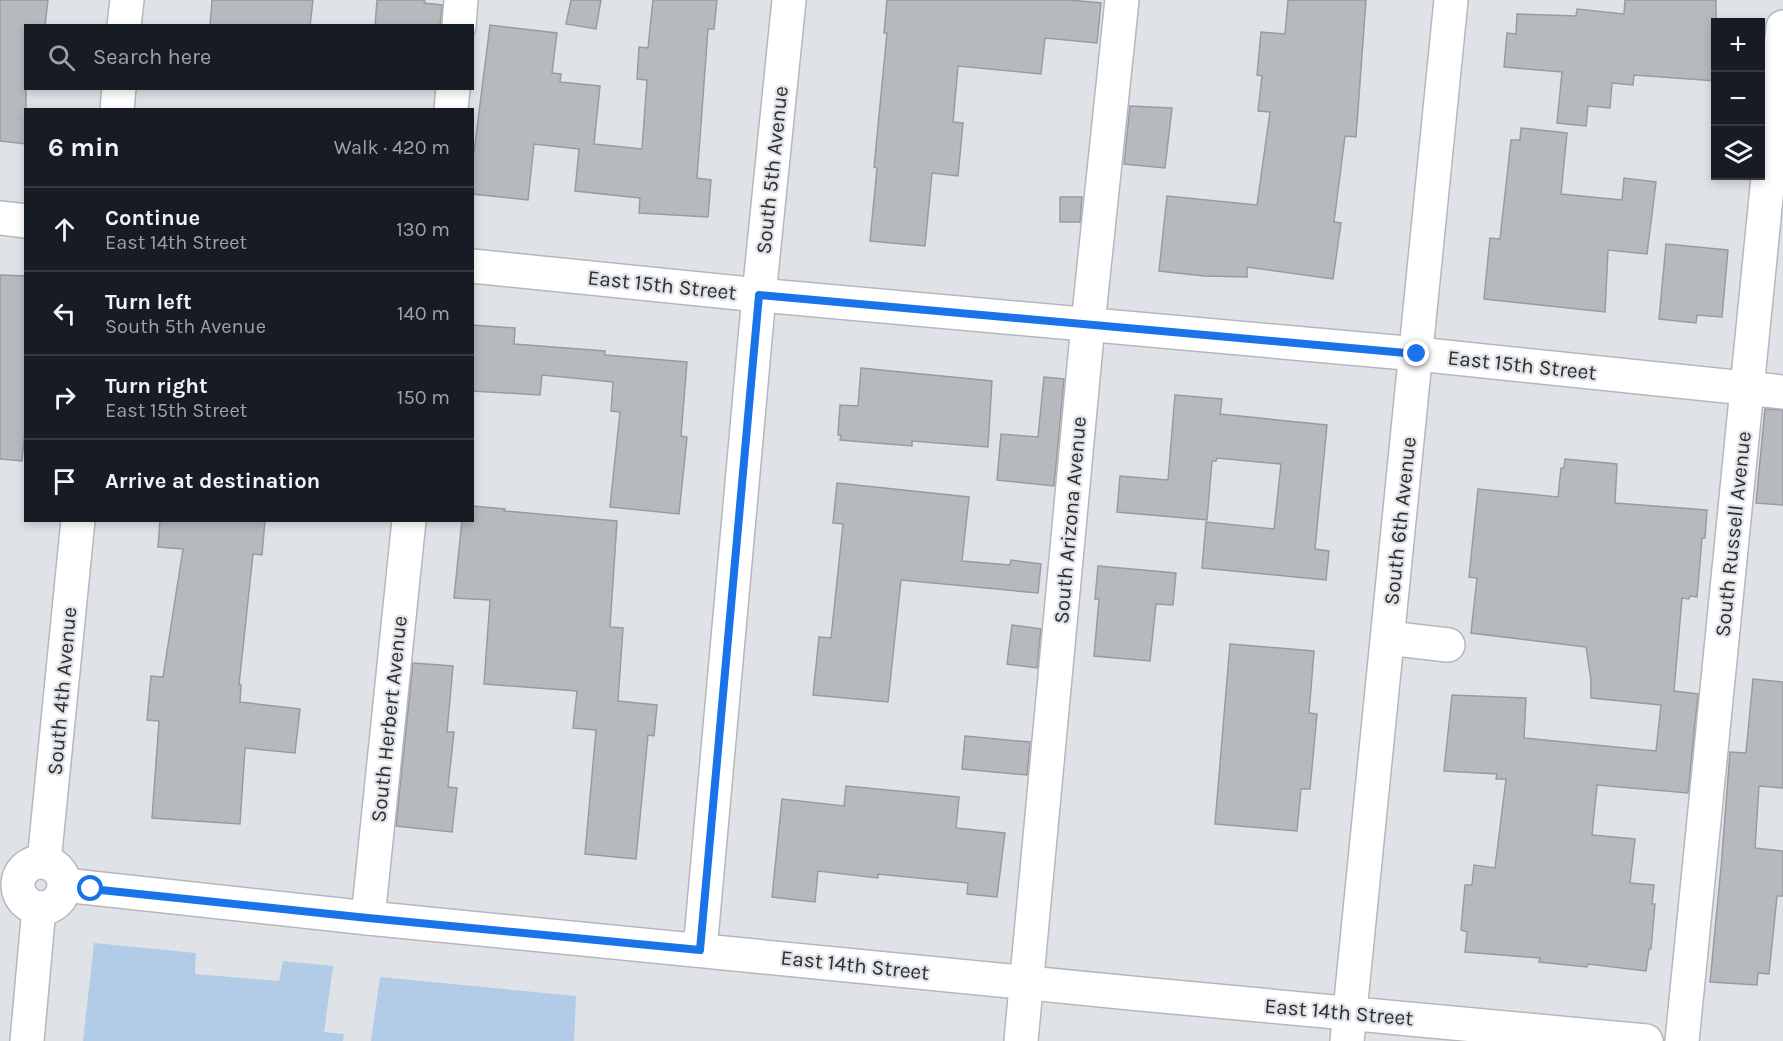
<!DOCTYPE html>
<html lang="en">
<head>
<meta charset="utf-8">
<style>
	:root { --surface:#171b24; --page:#20242c; --text:#f1f3f6; --muted:#9ea1a6; --line:#363941 }
	body { margin:0; font-family:Karla,sans-serif; background:var(--page); color:var(--text) }
	.controls { position:absolute; right:18px; top:18px; display:grid; overflow:hidden; border-radius:0px; box-shadow:0 3px 9px #0003 }
	.controls button { width:54px; height:54px; display:grid; place-items:center; padding:0; border:0; border-bottom:2px solid var(--line); background:var(--surface); color:var(--text); font:30px sans-serif }
	.stop { position:absolute; width:18px; height:18px; margin:-14px; border:4px solid #1a73e8; border-radius:50%; background:#fff }
	.stop.end { background:#1a73e8; border-color:#fff; box-shadow:0 2px 6px #0008 }
	.list { margin:0; padding:0; list-style:none }
	h2 { display:flex; justify-content:space-between; align-items:center; height:78px; margin:0; padding:0 24px; font-size:26px }
	h2 small { font-size:20px; font-weight:400; color:var(--muted) }
	.list li { display:grid; grid-template-columns:39px 1fr auto; gap:18px; align-items:center; box-sizing:border-box; height:84px; padding:0 24px; border-top:2px solid var(--line) }
	.list b { display:block; font-size:22px; white-space:nowrap }
	.list p { margin:0; font-size:20px; white-space:nowrap; color:var(--muted) }
	.list em { font-size:20px; font-style:normal; color:var(--muted) }
	.icon { flex:none; width:33px; height:33px; fill:none; stroke:currentColor; stroke-width:2; stroke-linecap:round; stroke-linejoin:round }
	.map { position:relative; flex:none; width:1783px; height:1041px; overflow:hidden }
	.search { position:absolute; background:var(--surface); box-shadow:0 3px 9px #0003; left:24px; top:24px; width:450px; height:66px; display:flex; align-items:center; gap:15px; box-sizing:border-box; padding:0 21px; border-radius:0px; color:var(--muted); font-size:22px }
	.panel { position:absolute; background:var(--surface); box-shadow:0 3px 9px #0003; left:24px; top:108px; width:450px; height:414px; border-radius:0px }
	.map>svg:first-child { display:block }
	.green { fill:#b2cce8 }
	.building { fill:#b6babe; stroke:#989ca0; stroke-width:1.5 }
	.lines { fill:none; stroke-linecap:round; stroke-linejoin:round }
	.minor-casing { stroke:#b4b8bc; stroke-width:36 }
	.major-casing { stroke:#b4b8bc; stroke-width:36 }
	.minor { stroke:#fff; stroke-width:33 }
	.major { stroke:#fff; stroke-width:33 }
	.route { stroke:#1a73e8; stroke-width:8 }
	.labels { text-anchor:middle; dominant-baseline:central; stroke-width:4.5; stroke-linejoin:round; paint-order:stroke }
	.street-label { font-size:21px; fill:#2d2f30; stroke:#dfe3e7 }
</style>
</head>
<body>
<div class="map">
<svg width="1783" height="1041" viewBox="0 0 1783 1041">
	<rect width="100%" height="100%" fill="#dfe3e7"/>
	<g class="green">
		<path d="M 94,943 L 196,953 L 195,974 L 279,981 L 283,961 L 333,966 L 324,1032 L 344,1034 L 343,1041 L 83,1041 Z"/>
		<path d="M 380,977 L 576,996 L 574,1041 L 371,1041 Z"/>
	</g>
	<g class="building">
		<path d="M 0,0 L 48,0 L 45,26 L 26,26 L 26,144 L 0,141 Z"/>
		<path d="M 212,0 L 313,0 L 310,26 L 210,26 Z"/>
		<path d="M 377,0 L 425,0 L 424,3 L 442,5 L 440,26 L 375,26 Z"/>
		<path d="M 571,0 L 601,0 L 596,29 L 566,24 Z"/>
		<path d="M 653,0 L 717,0 L 714,29 L 708,29 L 697,178 L 711,180 L 708,217 L 639,213 L 640,198 L 575,191 L 579,149 L 534,144 L 528,200 L 472,194 L 472,168 L 490,25 L 557,33 L 552,73 L 561,74 L 560,82 L 600,86 L 594,144 L 642,149 L 647,80 L 637,79 L 639,47 L 648,48 Z"/>
		<path d="M 887,0 L 1070,0 L 1101,3 L 1097,43 L 1045,38 L 1041,74 L 958,66 L 953,122 L 963,123 L 958,176 L 932,173 L 925,246 L 870,241 L 877,168 L 874,167 L 887,33 L 884,33 Z"/>
		<path d="M 1288,0 L 1366,0 L 1356,137 L 1345,136 L 1334,222 L 1341,223 L 1333,279 L 1247,267 L 1247,277 L 1204,276 L 1159,271 L 1167,196 L 1257,205 L 1270,112 L 1258,111 L 1262,76 L 1257,75 L 1261,32 L 1285,34 Z"/>
		<path d="M 1625,0 L 1716,0 L 1716,81 L 1634,75 L 1633,85 L 1612,83 L 1610,108 L 1588,106 L 1586,126 L 1557,123 L 1562,72 L 1504,67 L 1507,33 L 1516,34 L 1517,14 L 1576,16 L 1577,9 L 1624,14 Z"/>
		<path d="M 1130,106 L 1172,108 L 1165,168 L 1124,164 Z"/>
		<path d="M 1521,128 L 1567,133 L 1561,194 L 1622,200 L 1624,178 L 1656,182 L 1647,254 L 1608,250 L 1605,312 L 1484,299 L 1490,238 L 1500,239 L 1511,140 L 1520,140 Z"/>
		<path d="M 1060,197 L 1082,197 L 1080,222 L 1060,222 Z"/>
		<path d="M 1666,244 L 1728,250 L 1722,317 L 1697,315 L 1696,323 L 1659,319 Z"/>
		<path d="M 0,275 L 26,276 L 26,420 L 22,461 L 0,459 Z"/>
		<path d="M 472,325 L 515,328 L 514,344 L 605,351 L 605,355 L 687,362 L 681,436 L 687,437 L 679,514 L 610,507 L 620,412 L 611,411 L 613,382 L 542,375 L 540,395 L 472,391 Z"/>
		<path d="M 861,368 L 992,381 L 988,447 L 912,441 L 912,446 L 840,440 L 841,435 L 838,435 L 840,405 L 858,406 Z"/>
		<path d="M 1044,377 L 1064,379 L 1054,486 L 997,480 L 1001,434 L 1038,437 Z"/>
		<path d="M 1175,395 L 1222,399 L 1220,414 L 1327,425 L 1315,549 L 1329,551 L 1326,580 L 1202,568 L 1206,522 L 1274,529 L 1281,464 L 1217,458 L 1216,461 L 1212,461 L 1207,520 L 1117,512 L 1120,476 L 1168,480 Z"/>
		<path d="M 1765,409 L 1783,410 L 1783,505 L 1756,503 Z"/>
		<path d="M 1565,459 L 1617,464 L 1615,503 L 1707,510 L 1705,538 L 1702,538 L 1697,597 L 1690,596 L 1689,599 L 1682,598 L 1674,691 L 1698,694 L 1688,793 L 1597,785 L 1592,835 L 1635,839 L 1630,883 L 1654,885 L 1652,904 L 1655,904 L 1651,949 L 1649,949 L 1646,971 L 1588,964 L 1587,967 L 1539,962 L 1540,958 L 1465,952 L 1467,932 L 1461,930 L 1465,885 L 1472,885 L 1474,865 L 1495,868 L 1506,779 L 1496,779 L 1497,774 L 1444,771 L 1452,695 L 1526,698 L 1524,738 L 1656,751 L 1661,705 L 1591,698 L 1591,680 L 1586,647 L 1471,633 L 1477,578 L 1469,577 L 1478,489 L 1558,497 L 1561,468 L 1564,468 Z"/>
		<path d="M 837,483 L 969,497 L 962,561 L 1010,565 L 1011,560 L 1041,564 L 1038,593 L 901,580 L 888,702 L 813,695 L 819,637 L 831,638 L 843,524 L 833,523 Z"/>
		<path d="M 472,506 L 505,509 L 504,511 L 617,521 L 610,627 L 623,628 L 618,701 L 657,705 L 654,736 L 648,735 L 636,859 L 585,854 L 596,730 L 573,728 L 577,691 L 484,684 L 490,600 L 454,598 L 462,520 L 472,520 Z"/>
		<path d="M 160,520 L 265,520 L 262,555 L 253,554 L 239,685 L 241,685 L 240,702 L 300,709 L 295,753 L 245,748 L 240,824 L 152,818 L 159,721 L 147,720 L 151,676 L 163,677 L 183,549 L 158,547 Z"/>
		<path d="M 1098,566 L 1176,573 L 1173,605 L 1156,604 L 1150,661 L 1094,656 L 1099,599 L 1095,599 Z"/>
		<path d="M 1012,625 L 1041,629 L 1037,668 L 1007,664 Z"/>
		<path d="M 1230,644 L 1314,651 L 1309,713 L 1317,714 L 1310,789 L 1301,789 L 1297,831 L 1215,824 Z"/>
		<path d="M 413,663 L 453,666 L 447,732 L 454,732 L 448,787 L 457,788 L 452,832 L 396,826 Z"/>
		<path d="M 1753,679 L 1783,682 L 1783,788 L 1759,786 L 1755,848 L 1783,851 L 1783,896 L 1777,896 L 1769,974 L 1758,973 L 1757,985 L 1710,982 L 1721,868 L 1730,752 L 1746,753 Z"/>
		<path d="M 965,736 L 1030,742 L 1027,775 L 962,769 Z"/>
		<path d="M 846,786 L 959,797 L 956,828 L 1005,833 L 997,897 L 967,894 L 968,883 L 878,874 L 878,878 L 818,871 L 815,902 L 772,897 L 782,799 L 844,806 Z"/>
	</g>
	<g class="lines">
		<defs>
			<g id="minor">
				<path d="M 124,26 L 127,0"/>
				<path d="M 459,26 L 461,0"/>
				<path d="M 117,110 L 119,88"/>
				<path d="M 451,110 L 453,88"/>
				<path d="M 0,218 L 26,221"/>
				<path d="M 472,266 L 759,295 L 1417,354 L 1783,392"/>
				<path d="M 1388,638 L 1448,645"/>
				<circle cx="41" cy="885" r="23"/>
				<path d="M 44,862 L 78,520"/>
				<path d="M 64,885 L 368,918 L 1141,994 L 1646,1041"/>
				<path d="M 368,918 L 409,520"/>
				<path d="M 700,950 L 759,295 L 789,0"/>
				<path d="M 27,1041 L 39,908"/>
				<path d="M 1021,1041 L 1088,324 L 1122,0"/>
				<path d="M 1682,1041 L 1783,27"/>
			</g>
			<path id="major" d="M 1347,1041 L 1451,0"/>
		</defs>
		<use href="#minor" class="minor-casing"/>
		<use href="#major" class="major-casing"/>
		<use href="#minor" class="minor"/>
		<use href="#major" class="major"/>
	</g>
	<g class="lines">
		<path class="route" d="M 91,889 L 368,918 L 700,950 L 759,295 L 1417,354"/>
	</g>
	<g class="labels">
		<g class="street-label">
			<text transform="translate(772 170) rotate(-84)">South 5th Avenue</text>
			<text transform="translate(662 285) rotate(6)">East 15th Street</text>
			<text transform="translate(1522 365) rotate(6)">East 15th Street</text>
			<text transform="translate(1070 520) rotate(-85)">South Arizona Avenue</text>
			<text transform="translate(1400 521) rotate(-84)">South 6th Avenue</text>
			<text transform="translate(1733 534) rotate(-84)">South Russell Avenue</text>
			<text transform="translate(62 691) rotate(-85)">South 4th Avenue</text>
			<text transform="translate(389 719) rotate(-84)">South Herbert Avenue</text>
			<text transform="translate(855 965) rotate(6)">East 14th Street</text>
			<text transform="translate(1339 1012) rotate(5)">East 14th Street</text>
		</g>
	</g>
</svg>
<div class="controls">
<button>+</button>
<button>−</button>
<button><svg class="icon" aria-label="layers" viewBox="0 0 24 24"><path d="M12 4l9 5-9 5-9-5zM3 14l9 5 9-5"/></svg></button>
</div>
<div class="stop" style="left:91px;top:889px"></div>
<div class="stop end" style="left:1417px;top:354px"></div>
<div class="search"><svg class="icon" aria-label="search" viewBox="0 0 24 24"><circle cx="10" cy="10" r="6"/><path d="M15 15l6 6"/></svg>Search here</div>
<section class="panel">
<h2>6 min<small>Walk · 420 m</small></h2>
<ul class="list">
<li><svg class="icon" aria-label="ahead" viewBox="0 0 24 24"><path d="M12 20V5M6 11l6-6 6 6"/></svg><div><b>Continue</b><p>East 14th Street</p></div><em>130 m</em></li>
<li><svg class="icon" aria-label="left" viewBox="0 0 24 24"><path d="M17 20v-9H6M10 6l-5 5 5 5"/></svg><div><b>Turn left</b><p>South 5th Avenue</p></div><em>140 m</em></li>
<li><svg class="icon" aria-label="right" viewBox="0 0 24 24"><path d="M7 20v-9h11M14 6l5 5-5 5"/></svg><div><b>Turn right</b><p>East 15th Street</p></div><em>150 m</em></li>
<li><svg class="icon" aria-label="arrive" viewBox="0 0 24 24"><path d="M6 21V4h12l-3 4 3 4H6"/></svg><div><b>Arrive at destination</b></div></li>
</ul>
</section>
</div>
</body>
</html>
